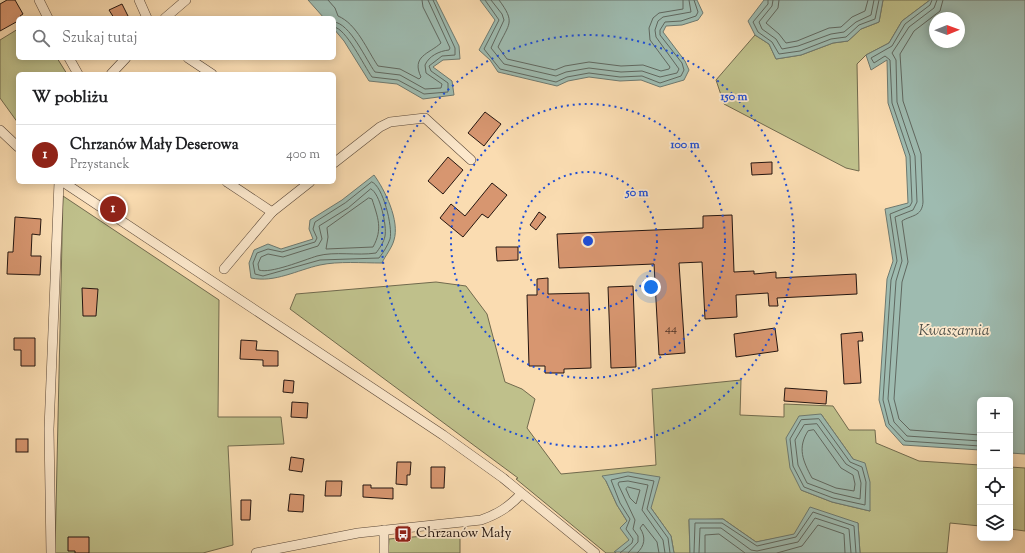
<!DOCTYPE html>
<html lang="pl">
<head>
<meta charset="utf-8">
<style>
	:root { --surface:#fff; --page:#f2f2f2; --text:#202124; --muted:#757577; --line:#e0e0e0; --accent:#8f2418 }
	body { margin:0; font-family:"Sorts Mill Goudy",serif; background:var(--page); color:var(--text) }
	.controls { position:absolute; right:12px; bottom:12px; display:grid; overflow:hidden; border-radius:6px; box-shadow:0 2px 10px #0003 }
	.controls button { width:36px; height:36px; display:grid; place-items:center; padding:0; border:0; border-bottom:1px solid var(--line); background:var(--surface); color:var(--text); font:20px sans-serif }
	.compass { position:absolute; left:929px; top:12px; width:36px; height:36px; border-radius:50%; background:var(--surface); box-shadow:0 2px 10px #0003; rotate:89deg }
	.you { position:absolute; left:651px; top:287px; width:14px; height:14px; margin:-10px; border:3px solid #fff; border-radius:50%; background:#1a73e8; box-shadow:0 0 0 6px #1a73e833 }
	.badge { display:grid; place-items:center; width:26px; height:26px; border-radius:50%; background:var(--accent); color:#fff; font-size:13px; font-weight:700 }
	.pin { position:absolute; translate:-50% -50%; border:2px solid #fff; box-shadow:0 1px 4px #0006 }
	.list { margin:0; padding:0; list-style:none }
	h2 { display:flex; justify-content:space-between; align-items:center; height:52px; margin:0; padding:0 16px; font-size:17px }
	h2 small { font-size:13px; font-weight:400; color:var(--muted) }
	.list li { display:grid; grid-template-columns:26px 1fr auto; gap:12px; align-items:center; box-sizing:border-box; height:60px; padding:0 16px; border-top:1px solid var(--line) }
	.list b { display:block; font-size:15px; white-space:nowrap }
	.list p { margin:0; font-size:13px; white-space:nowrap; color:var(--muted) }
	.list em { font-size:13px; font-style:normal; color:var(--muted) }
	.icon { flex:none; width:22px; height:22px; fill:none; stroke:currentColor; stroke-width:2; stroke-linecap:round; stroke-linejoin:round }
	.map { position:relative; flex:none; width:1025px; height:553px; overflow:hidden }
	.search { position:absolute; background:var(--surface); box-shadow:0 2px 10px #0003; left:16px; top:16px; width:320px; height:44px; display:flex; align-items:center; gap:10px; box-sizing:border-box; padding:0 14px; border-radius:6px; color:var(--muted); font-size:15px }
	.panel { position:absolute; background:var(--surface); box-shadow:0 2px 10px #0003; left:16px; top:72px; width:320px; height:112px; border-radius:6px }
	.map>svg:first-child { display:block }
	.green { fill:#bfc08b; stroke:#716a4e; fill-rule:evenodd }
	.water { fill:#9ebbb0; stroke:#6d7970; fill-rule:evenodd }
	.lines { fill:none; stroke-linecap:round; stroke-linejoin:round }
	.shore { stroke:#606860; stroke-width:1 }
	.building { fill:#d79670; stroke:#231510 }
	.minor-casing { stroke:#594738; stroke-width:10 }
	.minor { stroke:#fce8cc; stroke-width:9 }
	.ring { fill:none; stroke:#1d4ed8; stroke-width:2; stroke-dasharray:2 4 }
	.labels { text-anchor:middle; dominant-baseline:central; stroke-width:3.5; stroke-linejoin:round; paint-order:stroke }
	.number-label { font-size:12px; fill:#503528 }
	.poi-label { font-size:14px; fill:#231510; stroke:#fce8cc; text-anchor:start }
	.water-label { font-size:15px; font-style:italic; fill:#4e4f48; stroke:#fce8cc }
	.centre { fill:#1d4ed8; stroke:#fce8cc; stroke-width:2 }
	.ring-label { font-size:12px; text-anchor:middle; font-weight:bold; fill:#1d4ed8; stroke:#fce8cc; stroke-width:3.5; stroke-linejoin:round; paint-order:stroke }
</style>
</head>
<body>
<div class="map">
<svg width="1025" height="553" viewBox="0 0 1025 553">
	<rect width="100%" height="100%" fill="#fadcb1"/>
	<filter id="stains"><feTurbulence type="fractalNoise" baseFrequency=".005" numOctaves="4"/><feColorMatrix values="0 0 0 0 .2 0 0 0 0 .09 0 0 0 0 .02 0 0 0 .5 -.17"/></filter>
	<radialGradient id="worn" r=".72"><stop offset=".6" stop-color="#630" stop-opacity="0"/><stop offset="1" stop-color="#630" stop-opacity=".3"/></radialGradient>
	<g class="green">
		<path d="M 883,0 L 930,0 L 902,21 L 889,43 L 866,55 L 857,64 L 859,171 L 846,168 L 724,104 L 716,80 L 755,35 L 769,44 L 776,59 L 801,55 L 833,43 L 848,41 L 861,29 L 879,22 Z"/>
		<path d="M 18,29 L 18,58 L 57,58 L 67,74 L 18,74 L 18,123 L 0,98 L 0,40 Z"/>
		<path d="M 63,196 L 219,300 L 218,417 L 281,417 L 284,444 L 228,446 L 233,545 L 203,553 L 55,553 Z"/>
		<path d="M 436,282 L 466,286 L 487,314 L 505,382 L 522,389 L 535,399 L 527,428 L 561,474 L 656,465 L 652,389 L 741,380 L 740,415 L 784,417 L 784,404 L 833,406 L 849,430 L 875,430 L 876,443 L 919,461 L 980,465 L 980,526 L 950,523 L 947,553 L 860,553 L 858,523 L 756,542 L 723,519 L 689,520 L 690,553 L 674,553 L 671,536 L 651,508 L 606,481 L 617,505 L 627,521 L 630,540 L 615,553 L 606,553 L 516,479 L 518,478 L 290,309 L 296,294 ZM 821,414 L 853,459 L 870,511 L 832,502 L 801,490 Z"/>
		<path d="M 1010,467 L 1025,468 L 1025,531 L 1010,529 Z"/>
		<path d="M 460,533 L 460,553 L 388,553 L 389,539 Z"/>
	</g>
	<g class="water">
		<path d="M 308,0 L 436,0 L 459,46 L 460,59 L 443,60 L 433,67 L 452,81 L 454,95 L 423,99 L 397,84 L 369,81 L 344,41 L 334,29 L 334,18 L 324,18 Z"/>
		<path d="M 480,0 L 697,0 L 703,13 L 698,20 L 682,25 L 666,26 L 663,32 L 685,61 L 689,70 L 684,80 L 660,87 L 641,80 L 620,81 L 589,77 L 568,81 L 557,86 L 498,72 L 490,60 L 479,50 L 495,20 Z"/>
		<path d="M 764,0 L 883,0 L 879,22 L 861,29 L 848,41 L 833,43 L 801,55 L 776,59 L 769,44 L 755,35 L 748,21 Z"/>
		<path d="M 930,0 L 1025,0 L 1025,454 L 1010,453 L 1010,400 L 980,400 L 980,450 L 903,445 L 886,426 L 879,400 L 887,279 L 893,261 L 885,209 L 908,203 L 906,157 L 888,103 L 887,60 L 871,70 L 866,55 L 889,43 L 902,21 ZM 935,18 L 959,18 L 959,42 L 935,42 Z"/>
		<path d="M 374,175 C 385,190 400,221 394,240 C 392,248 385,256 382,263 C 363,263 338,261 320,265 C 297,270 275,283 251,278 L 249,263 L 254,250 L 268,244 L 281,249 L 313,239 L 309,229 L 310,220 L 342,200 Z"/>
		<path d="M 821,414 L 853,459 L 865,463 L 870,482 L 870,511 L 832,502 L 801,490 L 790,468 L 786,438 L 799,416 Z"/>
		<path d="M 628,472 L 660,477 L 651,508 L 671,536 L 674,553 L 614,552 L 629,540 L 620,528 L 627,521 L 617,505 L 606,481 L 602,476 Z"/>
		<path d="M 810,507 L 858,523 L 860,553 L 690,553 L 689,519 L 723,519 L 756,542 L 794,534 Z"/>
	</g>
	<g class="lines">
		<g class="shore">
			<path d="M 328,0 L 335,8 L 338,16 C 357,24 367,50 378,66 L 400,69 L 419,79 L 421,77 C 411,56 429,54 441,43 L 423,7 L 422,0"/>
			<path d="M 485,0 L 499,20 L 484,49 L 500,69 L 556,82 L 567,77 L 589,73 L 620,77 L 642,76 L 660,83 L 681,76 L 684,70 L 682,63 L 660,35 L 660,30 L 665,22 L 681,21 L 696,16 L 698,12 L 694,0"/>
			<path d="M 491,0 L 502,14 L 504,20 L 491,48 L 504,64 L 556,76 L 566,72 L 589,68 L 621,72 L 642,71 L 660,77 L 677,73 L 679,69 L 656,37 L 655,30 L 658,21 L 663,17 L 691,12 L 689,0"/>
			<path d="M 499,0 C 516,23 509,23 498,47 L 507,59 L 555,70 L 565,66 L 589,62 L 621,66 L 643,65 L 661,71 L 669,69 L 670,67 L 650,40 L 649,28 L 653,18 L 659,13 L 683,9 L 683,0"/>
			<path d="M 768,0 L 768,4 L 753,22 L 758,32 L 772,42 L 779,54 L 800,51 L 831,39 L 846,37 L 859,25 L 875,19 L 879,0"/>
			<path d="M 773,0 L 772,6 L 759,22 L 762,29 L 776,39 L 782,49 L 798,46 L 831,34 L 844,32 L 856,22 L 871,15 L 874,0"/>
			<path d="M 779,0 L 778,8 L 766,23 L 779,34 L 786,43 L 797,41 L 829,28 L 841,27 L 852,17 L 865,11 L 868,0"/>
			<path d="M 932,0 L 930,5 L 905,24 L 892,46 L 871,58 L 874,63 L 885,56 L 890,60 L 892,103 L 910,156 L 912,202 L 910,206 L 890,214 L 897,261 L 891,280 L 883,400 L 889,424 L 905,441 L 980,446"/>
			<path d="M 937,0 L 934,8 L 909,27 L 892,53 L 896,60 L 897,102 L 915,156 L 917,202 L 913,210 L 895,217 L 902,261 L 896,281 L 888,399 L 894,422 L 907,436 L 980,441"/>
			<path d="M 943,0 L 940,11 L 914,31 L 900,54 L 903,101 L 921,154 L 923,202 C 922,217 911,215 902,221 L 908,262 L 902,282 L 894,399 L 899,419 L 910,430 L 980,435"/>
			<path d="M 334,22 C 350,23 366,60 375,72 L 400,75 L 425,89 L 441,88 L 442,84 L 426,73 L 425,65 C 429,56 439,51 449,50 L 450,48 L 428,0"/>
			<path d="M 334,27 C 346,28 364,66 372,77 L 398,80 L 424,94 L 448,92 L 448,83 L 431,71 L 429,66 L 442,56 L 455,55 L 455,48 L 433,0"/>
			<path d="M 372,182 C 383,186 393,227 390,239 C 388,245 383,253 379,258 L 320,260 L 263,276 L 255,274 L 253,263 L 257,253 L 268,249 L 282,252 L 315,242 L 317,238 L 313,229 L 315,222 L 345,203 Z"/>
			<path d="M 371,189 C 380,193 387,226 385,236 C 384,242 379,249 376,253 C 357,256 335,251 317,256 C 304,260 270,274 259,270 L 258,264 L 261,257 L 268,254 L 283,257 L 318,246 L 322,239 L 319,226 L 348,208 Z"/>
			<path d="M 369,198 L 372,199 C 378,218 383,229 373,247 L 326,249 L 328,237 L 327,228 Z"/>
			<path d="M 819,419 L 850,462 L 862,467 L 866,482 L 865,505 L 833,498 L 804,487 L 793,466 L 790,439 L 801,420 Z"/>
			<path d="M 817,424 L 846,464 L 858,471 L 861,483 L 860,499 L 834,493 L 807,483 L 798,465 L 795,440 L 804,425 Z"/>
			<path d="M 814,430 L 841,468 L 853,475 L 855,484 L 854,491 L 836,488 L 812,478 C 803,461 797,448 808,431 Z"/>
			<path d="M 628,487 L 640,490 L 636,504 L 630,498 L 626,489 Z"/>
			<path d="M 620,553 L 632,543 L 633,539 L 626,529 L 630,519 L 620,503 L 611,480 L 628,476 L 654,481 L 647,509 L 668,538 L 670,553"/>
			<path d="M 628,553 L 638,542 L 638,536 L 633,529 L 635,520 L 618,484 L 619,482 L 628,481 L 648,485 L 642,510 L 663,540 L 665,553"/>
			<path d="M 637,553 C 645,546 646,537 640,528 L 643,524 L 657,542 L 659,553"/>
			<path d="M 694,553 L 695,523 L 722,523 L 757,546 L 796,537 L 813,512 L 854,526 L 856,553"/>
			<path d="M 699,553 L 700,528 L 721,528 L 751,550 L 757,551 L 798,542 L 815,518 L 849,529 L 851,553"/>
			<path d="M 705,553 L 705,535 L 719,534 L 745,553"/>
			<path d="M 777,553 L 802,546 L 818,525 L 844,534 L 845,553"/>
		</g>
	</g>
	<g class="building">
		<path d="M 7,0 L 15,0 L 23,14 L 20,16 L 21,18 L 18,18 L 18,21 L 0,31 L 0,4 Z"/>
		<path d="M 122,4 L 129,18 L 114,18 L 109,10 Z"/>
		<path d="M 485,112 L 501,124 L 484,146 L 468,133 Z"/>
		<path d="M 448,157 L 463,170 L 443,194 L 428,181 Z"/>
		<path d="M 772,162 L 772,174 L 752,175 L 751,163 Z"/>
		<path d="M 492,183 L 507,195 L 488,218 L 482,214 L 463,237 L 440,218 L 451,204 L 465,216 Z"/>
		<path d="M 539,212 L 546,217 L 536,230 L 530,225 Z"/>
		<path d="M 732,215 L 734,272 L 754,271 L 754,274 L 776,272 L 776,278 L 856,274 L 857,294 L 777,298 L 778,306 L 769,306 L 768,293 L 736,295 L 737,317 L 705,319 L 702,262 L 679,263 L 685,353 L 659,355 L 654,264 L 559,268 L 557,234 L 703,228 L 703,216 Z"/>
		<path d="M 15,217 L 41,219 L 40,235 L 32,234 L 31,256 L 41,256 L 40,275 L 7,274 L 8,252 L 13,252 Z"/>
		<path d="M 496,247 L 518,247 L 518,260 L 497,261 Z"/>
		<path d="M 548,278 L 548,294 L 589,293 L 591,368 L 564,369 L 564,373 L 545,373 L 545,366 L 529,366 L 527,295 L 537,295 L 537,279 Z"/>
		<path d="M 633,286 L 636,367 L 611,368 L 608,287 Z"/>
		<path d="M 82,288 L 98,289 L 96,316 L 83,316 Z"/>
		<path d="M 775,328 L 778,351 L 736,357 L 734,334 Z"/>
		<path d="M 862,332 L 863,341 L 858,341 L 861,383 L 844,384 L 841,334 Z"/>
		<path d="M 14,338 L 35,338 L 35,366 L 21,366 L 21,350 L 14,350 Z"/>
		<path d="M 241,340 L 257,341 L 256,350 L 278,351 L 278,366 L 263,366 L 263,360 L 240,359 Z"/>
		<path d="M 284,380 L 294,381 L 293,393 L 283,392 Z"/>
		<path d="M 785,388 L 827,391 L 826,404 L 784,401 Z"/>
		<path d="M 292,402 L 308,403 L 307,418 L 291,417 Z"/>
		<rect x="16" y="439" width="12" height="13"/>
		<path d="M 291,457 L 304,459 L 302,472 L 289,470 Z"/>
		<path d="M 397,462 L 411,462 L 410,475 L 407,475 L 407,485 L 396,484 Z"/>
		<path d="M 431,467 L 445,467 L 444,488 L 431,488 Z"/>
		<path d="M 326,481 L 342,481 L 341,496 L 325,496 Z"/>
		<path d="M 363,485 L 371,485 L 371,488 L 393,488 L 393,499 L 363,497 Z"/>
		<path d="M 290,494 L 304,495 L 303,512 L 288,511 Z"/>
		<path d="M 241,500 L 251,500 L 250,520 L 241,520 Z"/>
		<path d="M 68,537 L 89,537 L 89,553 L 75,553 L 75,551 L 68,551 Z"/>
	</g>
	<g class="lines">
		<defs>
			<g id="minor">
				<path d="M 39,0 L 48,18"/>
				<path d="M 139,0 L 147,18"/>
				<path d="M 165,18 L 186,0"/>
				<path d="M 69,58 L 78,74"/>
				<path d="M 188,58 L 212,74"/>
				<path d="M 111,74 L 126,58"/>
				<path d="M 0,130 L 18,147"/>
				<path d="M 334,163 L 380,127 L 390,122 L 425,118 L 471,160"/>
				<path d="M 63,182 L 443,435 L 503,478 L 595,553"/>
				<path d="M 227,182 L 272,212"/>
				<path d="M 224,269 L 272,212 L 310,182"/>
				<path d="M 384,530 L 384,553"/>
				<path d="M 51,553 L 49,429 L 59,182"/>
				<path d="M 256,553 L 358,533 L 481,520 C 498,514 509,507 521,494"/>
			</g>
		</defs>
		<use href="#minor" class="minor-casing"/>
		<use href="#minor" class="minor"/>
	</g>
	<g class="ring">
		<circle cx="588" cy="241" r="69"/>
		<circle cx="588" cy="241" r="137"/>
		<circle cx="588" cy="241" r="206"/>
	</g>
	<defs>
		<symbol id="bus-square" viewBox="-11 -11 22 22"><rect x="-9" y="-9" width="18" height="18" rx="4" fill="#8f2418" stroke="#fce8cc"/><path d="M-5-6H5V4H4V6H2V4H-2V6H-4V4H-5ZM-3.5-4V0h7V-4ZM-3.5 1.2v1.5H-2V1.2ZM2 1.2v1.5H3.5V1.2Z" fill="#fff"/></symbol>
	</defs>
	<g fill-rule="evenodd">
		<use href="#bus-square" x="393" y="524" width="20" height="20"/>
	</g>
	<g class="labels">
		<g class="number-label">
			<text x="671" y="329">44</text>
		</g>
		<g class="poi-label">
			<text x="416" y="534">Chrzanów Mały</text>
		</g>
		<g class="water-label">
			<text x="954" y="331">Kwaszarnia</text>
		</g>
	</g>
	<circle cx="588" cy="241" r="6" class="centre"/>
	<g class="ring-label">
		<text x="734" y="100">150 m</text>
		<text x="685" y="148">100 m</text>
		<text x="637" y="196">50 m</text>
	</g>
	<rect width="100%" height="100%" filter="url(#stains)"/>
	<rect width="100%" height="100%" fill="url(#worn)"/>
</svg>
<div class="controls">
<button>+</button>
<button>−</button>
<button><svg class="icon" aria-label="locate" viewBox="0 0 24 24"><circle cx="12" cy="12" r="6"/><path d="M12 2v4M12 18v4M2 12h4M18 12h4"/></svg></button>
<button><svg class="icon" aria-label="layers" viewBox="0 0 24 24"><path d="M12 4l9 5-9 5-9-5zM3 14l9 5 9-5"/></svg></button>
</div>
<svg class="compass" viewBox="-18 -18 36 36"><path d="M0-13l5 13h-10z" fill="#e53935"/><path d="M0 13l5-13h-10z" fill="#757577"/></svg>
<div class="you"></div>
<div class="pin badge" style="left:113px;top:209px">1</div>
<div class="search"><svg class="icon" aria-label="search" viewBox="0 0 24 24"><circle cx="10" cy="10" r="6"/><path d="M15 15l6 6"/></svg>Szukaj tutaj</div>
<section class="panel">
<h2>W pobliżu<small></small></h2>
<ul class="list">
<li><span class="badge">1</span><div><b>Chrzanów Mały Deserowa</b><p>Przystanek</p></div><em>400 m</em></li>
</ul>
</section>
</div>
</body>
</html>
